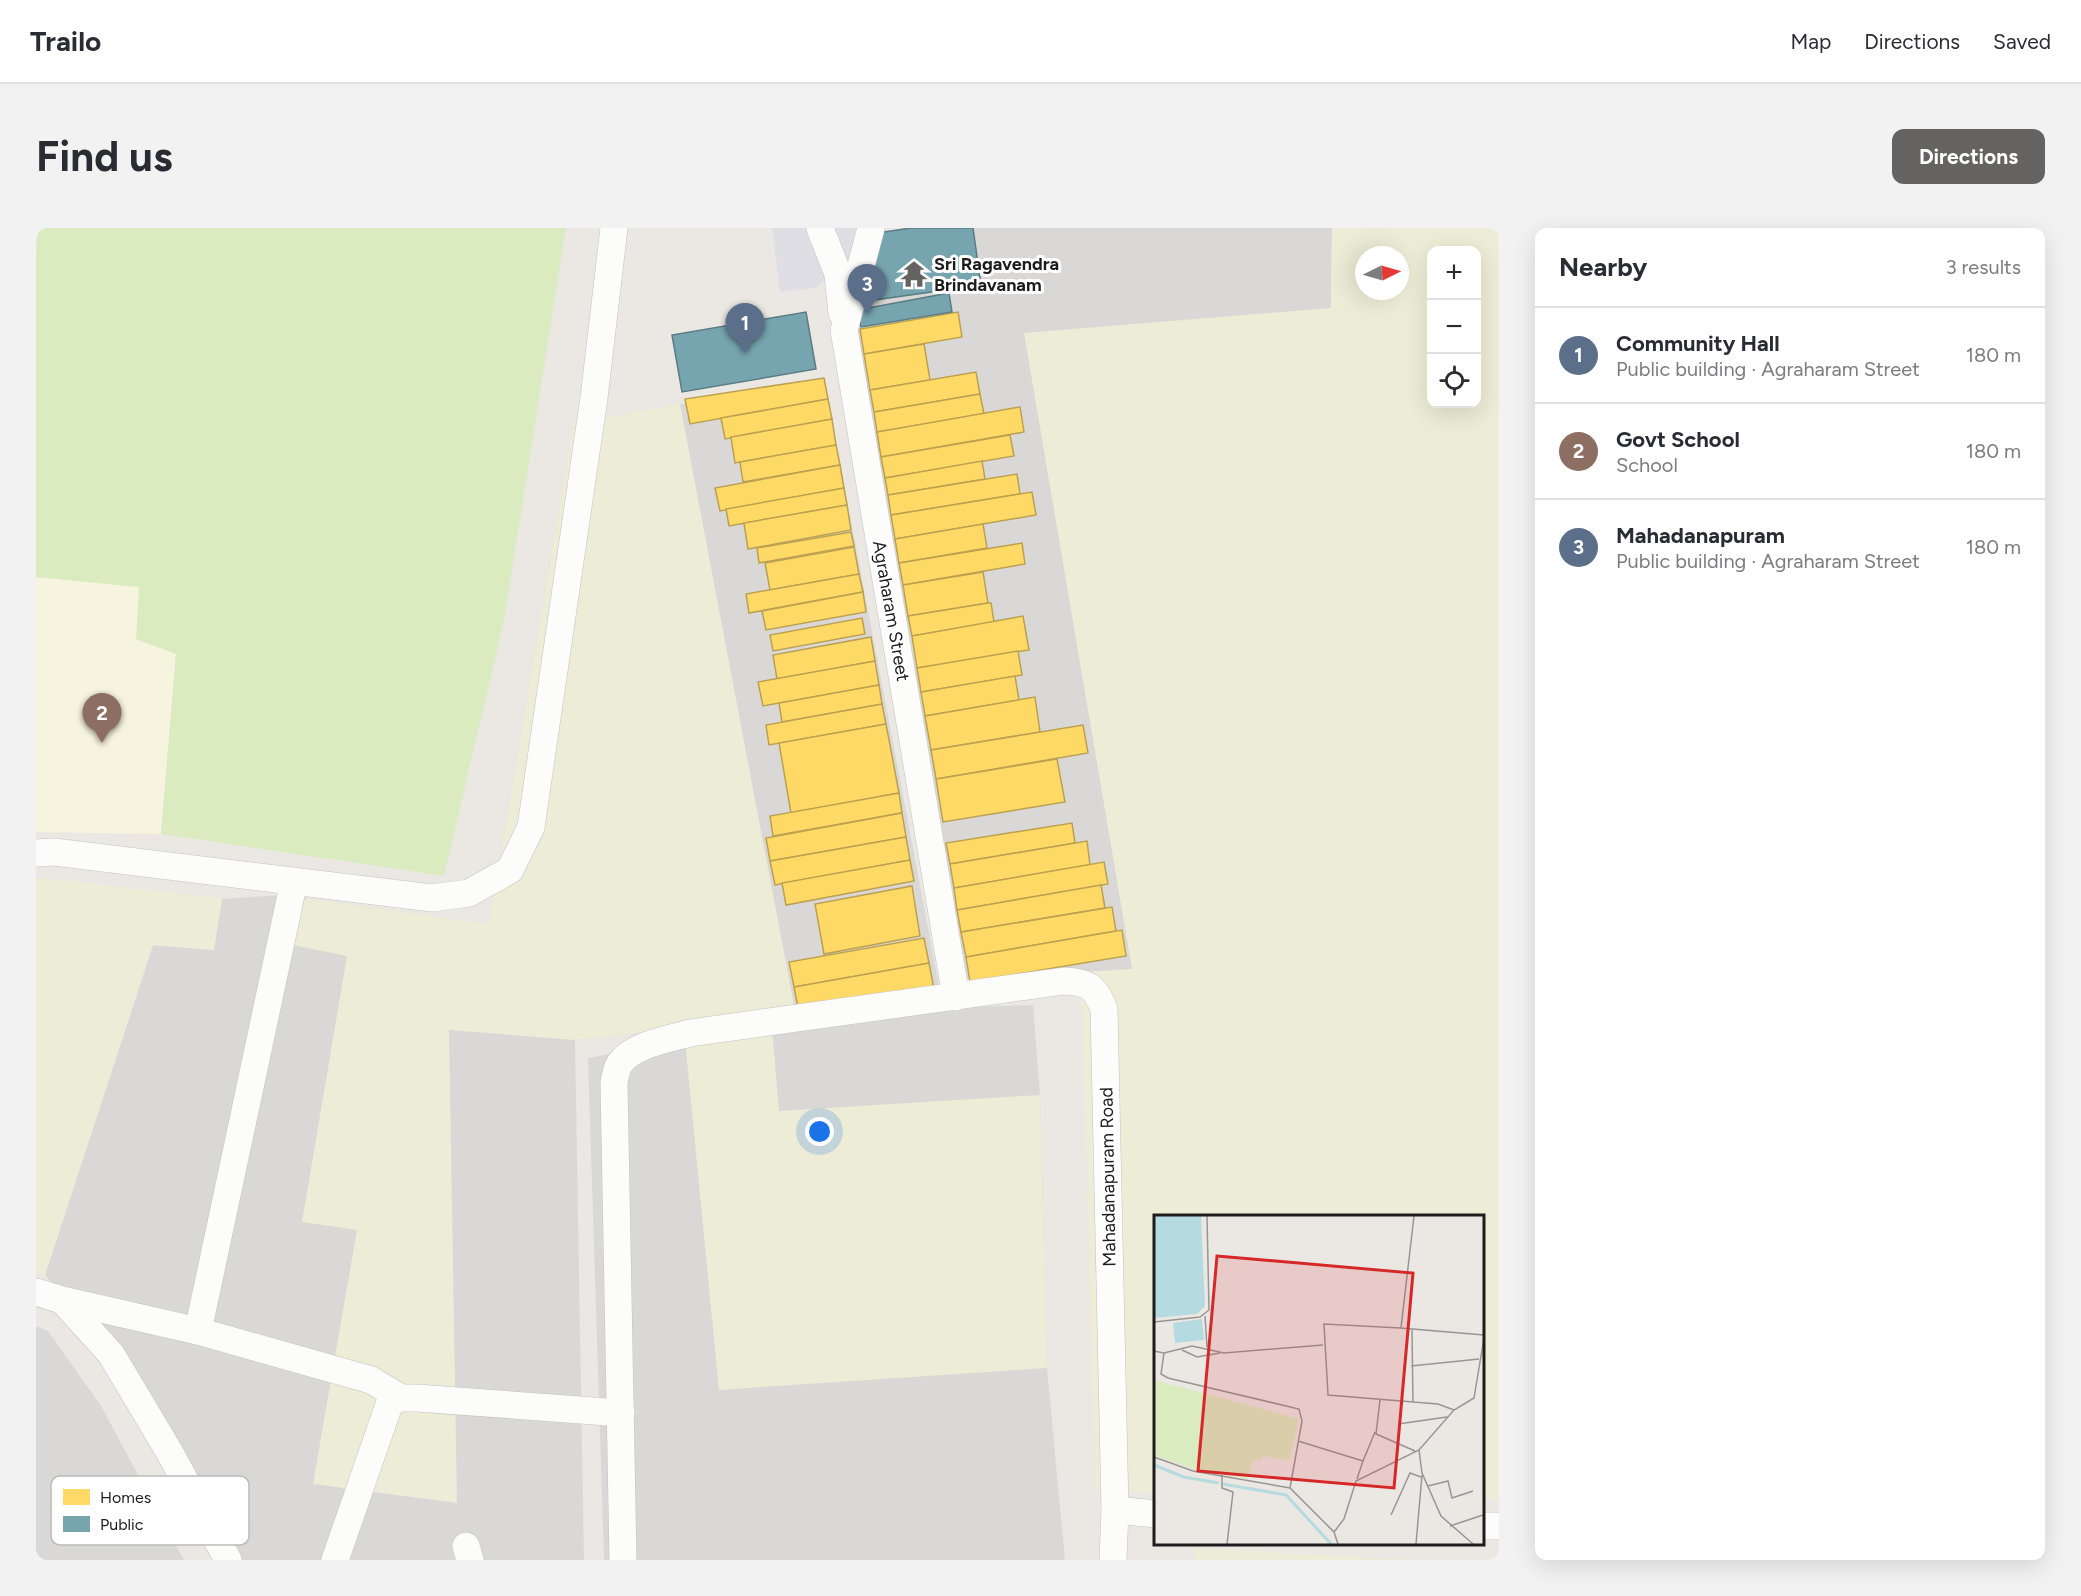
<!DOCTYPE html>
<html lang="en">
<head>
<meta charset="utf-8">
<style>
	:root { --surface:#fff; --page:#f2f2f3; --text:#2b2b33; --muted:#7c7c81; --line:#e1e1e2; --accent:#646362 }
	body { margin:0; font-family:Figtree,sans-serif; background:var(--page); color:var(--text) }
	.controls { position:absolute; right:18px; top:18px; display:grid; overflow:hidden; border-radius:12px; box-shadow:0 6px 24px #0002 }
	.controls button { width:54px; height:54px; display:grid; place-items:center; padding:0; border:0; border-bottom:2px solid var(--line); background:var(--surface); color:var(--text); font:30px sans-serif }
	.compass { position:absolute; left:1319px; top:18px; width:54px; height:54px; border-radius:50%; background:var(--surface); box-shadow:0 6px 24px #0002; rotate:85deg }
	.you { position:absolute; left:784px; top:904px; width:21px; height:21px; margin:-15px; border:4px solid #fff; border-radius:50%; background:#1a73e8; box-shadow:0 0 0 9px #1a73e833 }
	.badge { display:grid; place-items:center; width:39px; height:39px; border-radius:50%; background:var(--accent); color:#fff; font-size:20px; font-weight:700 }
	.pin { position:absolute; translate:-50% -50px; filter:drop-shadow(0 2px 3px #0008) }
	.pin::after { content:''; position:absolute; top:32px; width:21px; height:18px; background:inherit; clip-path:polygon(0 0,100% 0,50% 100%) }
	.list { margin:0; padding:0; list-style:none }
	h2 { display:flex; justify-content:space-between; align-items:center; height:78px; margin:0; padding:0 24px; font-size:26px }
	h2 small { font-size:20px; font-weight:400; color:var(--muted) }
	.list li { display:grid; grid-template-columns:39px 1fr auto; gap:18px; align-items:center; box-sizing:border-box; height:96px; padding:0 24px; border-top:2px solid var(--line) }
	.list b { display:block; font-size:22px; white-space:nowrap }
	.list p { margin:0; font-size:20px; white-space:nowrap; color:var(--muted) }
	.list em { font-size:20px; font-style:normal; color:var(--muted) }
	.icon { flex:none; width:33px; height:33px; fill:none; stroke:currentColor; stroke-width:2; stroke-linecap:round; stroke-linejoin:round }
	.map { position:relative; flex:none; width:1463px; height:1332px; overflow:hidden; border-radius:12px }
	header { display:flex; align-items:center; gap:36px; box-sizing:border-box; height:84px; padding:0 30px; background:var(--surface); border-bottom:2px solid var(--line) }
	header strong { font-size:28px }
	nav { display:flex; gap:33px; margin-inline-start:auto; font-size:21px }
	.intro { display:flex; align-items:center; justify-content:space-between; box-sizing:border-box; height:144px; padding:0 36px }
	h1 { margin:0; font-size:42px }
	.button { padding:15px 27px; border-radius:12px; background:var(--accent); color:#fff; font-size:21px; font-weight:700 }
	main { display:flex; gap:36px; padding:0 36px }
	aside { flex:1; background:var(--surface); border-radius:12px; box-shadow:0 6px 24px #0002 }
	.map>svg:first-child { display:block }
	.residential { fill:#dad8d6 }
	.education { fill:#f6f3de }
	.farmland { fill:#edecd6; fill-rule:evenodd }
	.grass { fill:#daebc0 }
	.plaza { fill:#dfdee4 }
	.homes { fill:#ffd966; stroke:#bba050; stroke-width:1.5 }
	.public { fill:#76a5af; stroke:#5b7c83; stroke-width:1.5 }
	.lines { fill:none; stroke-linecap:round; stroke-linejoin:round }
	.street-casing { stroke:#c3c2c0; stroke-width:28 }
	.street { stroke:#fcfcfb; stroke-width:27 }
	.labels { text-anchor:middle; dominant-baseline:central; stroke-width:6; stroke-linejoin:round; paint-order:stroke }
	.poi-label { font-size:18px; font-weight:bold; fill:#1c1c1c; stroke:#fff; text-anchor:start }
	.street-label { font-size:18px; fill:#1c1c1c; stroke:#fff }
	.inset-river { fill:none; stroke:#b5dbe0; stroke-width:3 }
	.inset-road { fill:none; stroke:#989694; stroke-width:1.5 }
	.view { fill:#d62828; fill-opacity:0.15; stroke:#d62828; stroke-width:3 }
	.inset-edge { fill:none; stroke:#1c1c1c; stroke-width:3 }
	.key { fill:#fff; stroke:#bbb; stroke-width:1.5 }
	.key-label { font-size:16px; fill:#1c1c1c }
</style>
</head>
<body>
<header>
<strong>Trailo</strong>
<nav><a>Map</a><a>Directions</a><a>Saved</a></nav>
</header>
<div class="intro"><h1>Find us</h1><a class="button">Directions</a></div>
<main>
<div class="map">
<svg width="1463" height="1332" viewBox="0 0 1463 1332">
	<rect width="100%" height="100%" fill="#ebe8e4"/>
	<g class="residential">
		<path d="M 937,0 L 1296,0 L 1295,80 L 1312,732 L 931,750 L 817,75 L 945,57 Z"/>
		<path d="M 788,150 L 904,763 L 760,788 L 539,812 L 548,1332 L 184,1332 L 57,1098 L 9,1047 L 117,717 L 177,722 L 186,671 L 246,667 L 453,696 L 537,196 Z"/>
		<path d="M 997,777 L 1004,867 L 1011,1140 L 1029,1332 L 568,1332 L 552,830 L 649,812 L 863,781 Z"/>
		<path d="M 0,1098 L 12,1103 L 65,1178 L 148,1332 L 0,1332 Z"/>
	</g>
	<path class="education" d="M 0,349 L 103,359 L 140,425 L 125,606 L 0,604 Z"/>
	<g class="farmland">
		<path d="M 1296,0 L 1463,0 L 1463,1272 L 1447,1272 L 1446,988 L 1120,988 L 1119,1265 L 1060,1264 L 1045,744 L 1096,741 L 988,105 L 1295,80 ZM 1396,22 L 1440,22 L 1440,176 L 1396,176 ZM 1328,27 L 1364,27 L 1364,63 L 1328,63 Z"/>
		<path d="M 644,176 L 760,788 L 539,812 L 413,802 L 421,1275 L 277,1256 L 321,1002 L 266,994 L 311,728 L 237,713 L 246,667 L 453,696 L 537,196 Z"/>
		<path d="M 0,649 L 186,671 L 178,722 L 117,717 L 9,1047 L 0,1044 Z"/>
		<path d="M 736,800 L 743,883 L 1004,867 L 1011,1140 L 683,1162 L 649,812 Z"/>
		<path d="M 1159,1320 L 1374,1332 L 1158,1332 Z"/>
	</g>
	<path class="grass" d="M 2,0 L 530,0 L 468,393 L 408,648 L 125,606 L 140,426 L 100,411 L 103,359 L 0,349 L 0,32 Z"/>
	<path class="plaza" d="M 736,0 L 834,0 L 839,31 L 811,35 L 779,60 L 744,64 Z"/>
	<g class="homes">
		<path d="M 922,84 L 926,109 L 828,126 L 824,101 Z"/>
		<path d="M 888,116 L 894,152 L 834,162 L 828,126 Z"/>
		<path d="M 940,144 L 944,166 L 838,184 L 834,162 Z"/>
		<path d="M 788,150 L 792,171 L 654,196 L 649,171 Z"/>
		<path d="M 944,166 L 948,186 L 841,204 L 838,184 Z"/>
		<path d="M 792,171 L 796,191 L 689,211 L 685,190 Z"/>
		<path d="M 984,179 L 988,204 L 845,229 L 841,204 Z"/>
		<path d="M 796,191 L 800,217 L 699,235 L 695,209 Z"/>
		<path d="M 974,207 L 978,228 L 849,250 L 845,229 Z"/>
		<path d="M 800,217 L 804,237 L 707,254 L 704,234 Z"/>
		<path d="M 946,233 L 949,251 L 852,267 L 849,250 Z"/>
		<path d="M 804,237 L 808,260 L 684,283 L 679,260 Z"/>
		<path d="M 981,246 L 984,266 L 855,287 L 852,267 Z"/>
		<path d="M 808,260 L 811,277 L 693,298 L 690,281 Z"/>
		<path d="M 996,264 L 1000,287 L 859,311 L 855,287 Z"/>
		<path d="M 811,277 L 815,302 L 712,321 L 708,295 Z"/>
		<path d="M 947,296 L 951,320 L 863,335 L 859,311 Z"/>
		<path d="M 815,304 L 818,318 L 723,335 L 721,320 Z"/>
		<path d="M 986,315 L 989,336 L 867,357 L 863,335 Z"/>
		<path d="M 818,319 L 823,346 L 734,362 L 729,335 Z"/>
		<path d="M 947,344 L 952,375 L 872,388 L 867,357 Z"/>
		<path d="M 823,346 L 827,364 L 713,385 L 710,366 Z"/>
		<path d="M 827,364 L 830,384 L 730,402 L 726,383 Z"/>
		<path d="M 952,375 L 955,375 L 958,394 L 876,408 L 872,388 Z"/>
		<path d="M 987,388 L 993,422 L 881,440 L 876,408 Z"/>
		<path d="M 826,390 L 829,406 L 737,423 L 734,407 Z"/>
		<path d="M 835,409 L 839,433 L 741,451 L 737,427 Z"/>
		<path d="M 982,423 L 986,447 L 885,464 L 881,440 Z"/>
		<path d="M 839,433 L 843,457 L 727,478 L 722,454 Z"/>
		<path d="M 979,448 L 983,472 L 889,488 L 885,464 Z"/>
		<path d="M 843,457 L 846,476 L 746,494 L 743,475 Z"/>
		<path d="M 999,469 L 1004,504 L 895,522 L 889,488 Z"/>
		<path d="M 846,476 L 850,496 L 733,517 L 730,497 Z"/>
		<path d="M 850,496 L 863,565 L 755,585 L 743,515 Z"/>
		<path d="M 1047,497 L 1052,525 L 900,551 L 895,522 Z"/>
		<path d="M 1021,531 L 1029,574 L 907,594 L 900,551 Z"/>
		<path d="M 863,565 L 866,585 L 737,608 L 734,588 Z"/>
		<path d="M 866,585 L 870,609 L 734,633 L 730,610 Z"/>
		<path d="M 1036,595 L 1039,615 L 914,636 L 910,615 Z"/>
		<path d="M 870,609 L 874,632 L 739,657 L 734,633 Z"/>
		<path d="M 1051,613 L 1054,637 L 918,660 L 914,636 Z"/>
		<path d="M 874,632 L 878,653 L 750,677 L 746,655 Z"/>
		<path d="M 1068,634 L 1072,656 L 921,682 L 918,660 Z"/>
		<path d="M 1065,657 L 1069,680 L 925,704 L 921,682 Z"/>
		<path d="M 876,658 L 884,708 L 788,726 L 779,676 Z"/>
		<path d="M 1076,679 L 1080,703 L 930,729 L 925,704 Z"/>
		<path d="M 1086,702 L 1090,728 L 934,754 L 930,729 Z"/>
		<path d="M 888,710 L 893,735 L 758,759 L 753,734 Z"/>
		<path d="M 893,735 L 898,761 L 763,785 L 758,759 Z"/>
	</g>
	<g class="public">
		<path d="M 875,0 L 937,0 L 945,57 L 817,75 L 839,31 L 835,6 Z"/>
		<path d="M 913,65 L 916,84 L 825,99 L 821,82 Z"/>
		<path d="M 770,84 L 780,141 L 646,164 L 636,107 Z"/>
	</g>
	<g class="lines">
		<defs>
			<g id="street">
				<path d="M 784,0 L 802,46 L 806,85"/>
				<path d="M 835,0 L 808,102 L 920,769"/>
				<path d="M 0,625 L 18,624 L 396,670 L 433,665 L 474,642 L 495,599 L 558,170 L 578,0"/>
				<path d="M 0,1064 L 26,1072 L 75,1126 L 134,1225 L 192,1332"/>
				<path d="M 26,1072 L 162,1103 L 258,653"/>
				<path d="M 162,1103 L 335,1152 L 365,1170"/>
				<path d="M 1446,1298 L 1463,1298"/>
				<path d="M 430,1318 L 434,1332"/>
				<path d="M 299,1332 L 354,1174 L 365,1170 L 381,1170 L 585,1185"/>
				<path d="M 587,1332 L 578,855 C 579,849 580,842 583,837 C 594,817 633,811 654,805 L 1028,753 C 1052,754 1059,758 1068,781 L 1079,1282"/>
				<path d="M 1077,1332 L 1079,1282 L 1120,1286"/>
			</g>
		</defs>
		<use href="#street" class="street-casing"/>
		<use href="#street" class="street"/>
	</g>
	<defs>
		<symbol id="temple-bare" viewBox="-9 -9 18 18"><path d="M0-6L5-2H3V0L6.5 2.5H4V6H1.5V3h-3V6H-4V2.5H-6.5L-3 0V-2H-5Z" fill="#646362" stroke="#fff" stroke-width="2.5" paint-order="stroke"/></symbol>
	</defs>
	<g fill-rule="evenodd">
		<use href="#temple-bare" x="859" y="27" width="38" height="38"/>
	</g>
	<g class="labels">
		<g class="poi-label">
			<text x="898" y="36">Sri Ragavendra<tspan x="898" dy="21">Brindavanam</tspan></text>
		</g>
		<g class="street-label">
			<text transform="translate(855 383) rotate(80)">Agraharam Street</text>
			<text transform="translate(1072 949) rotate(-91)">Mahadanapuram Road</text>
		</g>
	</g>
	<g transform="translate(1118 987)">
		<rect width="330" height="330" fill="#ebe8e4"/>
		<path d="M 0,165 L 145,204 L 135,245 L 109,241 L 106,246 L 99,245 L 95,264 L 40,254 L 0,240 Z" fill="#daebc0"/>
		<path d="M 0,1 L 47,1 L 51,91 L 43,99 L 0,103 ZM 48,104 L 50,125 L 21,128 L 19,108 Z" fill="#b5dbe0"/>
		<path class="inset-river" d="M 0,250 L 30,262 L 65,268M 69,269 L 132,280 L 177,329"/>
		<path class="inset-road" d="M 260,1 L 247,113 L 330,120M 51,101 L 53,132M 0,107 L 46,102 L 55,95 L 53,1M 247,113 L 170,109 L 174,180 L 284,189 L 300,195M 258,115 L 259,187M 28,135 L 43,142 L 66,138M 0,136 L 10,138 L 7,159 L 14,163 L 145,194 L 148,206 L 136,273M 10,138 L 38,131 L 70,138 L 169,130M 257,151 L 325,144M 226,185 L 222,219 L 261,236M 244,209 L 293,202M 144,226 L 209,246 L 203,264M 265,235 L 268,258 L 287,301 L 319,329M 0,242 L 39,256 L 136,273 L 180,317 L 184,329M 209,246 L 221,217M 68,260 L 68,273 L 79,277 L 73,329M 274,271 L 294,266 L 298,283 L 319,276M 237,300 L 256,258 L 267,262M 296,311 L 329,300M 180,317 L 190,304 L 202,266 L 265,235 L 300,195 L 320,183 L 330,123M 262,329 L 268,260"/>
		<path class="view" d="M 63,41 L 259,58 L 240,273 L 44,256 Z"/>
		<rect width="330" height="330" class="inset-edge"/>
	</g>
	<rect x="15" y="1248" width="198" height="69" rx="9" class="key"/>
	<rect x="27" y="1261" width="27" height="16" fill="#ffd966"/>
	<rect x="27" y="1288" width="27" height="16" fill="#76a5af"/>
	<g class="key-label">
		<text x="64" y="1275">Homes</text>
		<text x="64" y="1302">Public</text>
	</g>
</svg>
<div class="controls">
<button>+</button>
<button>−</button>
<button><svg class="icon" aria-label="locate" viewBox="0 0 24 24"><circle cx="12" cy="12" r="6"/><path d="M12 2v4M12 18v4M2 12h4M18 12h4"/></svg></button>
</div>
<svg class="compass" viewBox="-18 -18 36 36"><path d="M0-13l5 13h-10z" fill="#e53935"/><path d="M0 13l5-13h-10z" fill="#7c7c81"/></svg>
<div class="you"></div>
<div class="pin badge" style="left:709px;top:125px;background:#5c6f8a">1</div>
<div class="pin badge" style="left:66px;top:515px;background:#8d6e63">2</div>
<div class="pin badge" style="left:831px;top:86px;background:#5c6f8a">3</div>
</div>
<aside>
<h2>Nearby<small>3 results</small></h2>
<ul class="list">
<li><span class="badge" style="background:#5c6f8a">1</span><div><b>Community Hall</b><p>Public building · Agraharam Street</p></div><em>180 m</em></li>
<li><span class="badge" style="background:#8d6e63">2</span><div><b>Govt School</b><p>School</p></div><em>180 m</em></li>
<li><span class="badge" style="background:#5c6f8a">3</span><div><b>Mahadanapuram</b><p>Public building · Agraharam Street</p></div><em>180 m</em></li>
</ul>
</aside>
</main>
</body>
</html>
